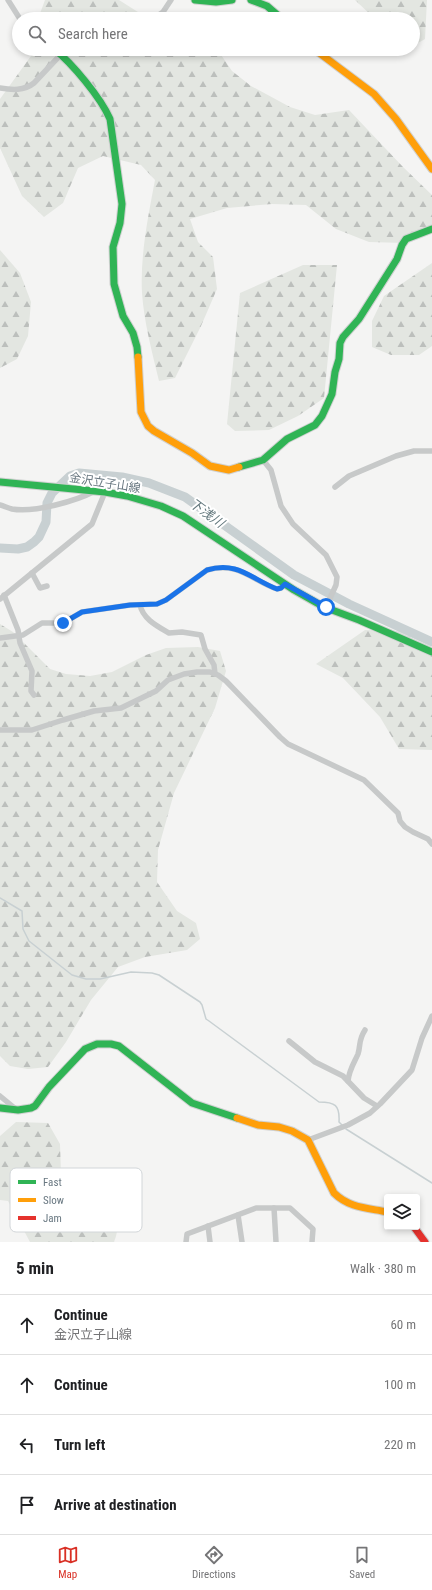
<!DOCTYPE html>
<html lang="en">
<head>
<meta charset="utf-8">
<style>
	:root { --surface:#fff; --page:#f2f2f2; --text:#202124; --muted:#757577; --line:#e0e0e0; --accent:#d93025 }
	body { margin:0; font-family:"Roboto Condensed","Noto Sans JP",sans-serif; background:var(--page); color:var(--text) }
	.controls { position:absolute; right:12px; bottom:12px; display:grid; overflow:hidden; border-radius:4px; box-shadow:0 2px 6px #0003 }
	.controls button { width:36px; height:36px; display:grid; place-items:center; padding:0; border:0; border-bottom:1px solid var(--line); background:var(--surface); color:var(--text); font:20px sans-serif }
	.stop { position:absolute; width:12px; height:12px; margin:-9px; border:3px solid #1a73e8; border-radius:50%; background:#fff }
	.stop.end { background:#1a73e8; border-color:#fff; box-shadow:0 1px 4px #0008 }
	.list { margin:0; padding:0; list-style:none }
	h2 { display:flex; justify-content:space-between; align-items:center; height:52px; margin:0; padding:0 16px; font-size:17px }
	h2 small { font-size:13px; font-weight:400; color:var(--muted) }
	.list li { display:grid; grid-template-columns:26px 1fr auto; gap:12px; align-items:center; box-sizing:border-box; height:60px; padding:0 16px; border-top:1px solid var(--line) }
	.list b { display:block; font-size:15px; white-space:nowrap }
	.list p { margin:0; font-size:13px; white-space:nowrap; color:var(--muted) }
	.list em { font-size:13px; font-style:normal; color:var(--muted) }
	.icon { flex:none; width:22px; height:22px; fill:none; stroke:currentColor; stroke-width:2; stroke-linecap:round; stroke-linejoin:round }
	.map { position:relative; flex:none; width:432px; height:1242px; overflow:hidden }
	.search { position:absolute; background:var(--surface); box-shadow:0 2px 6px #0003; left:12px; right:12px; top:12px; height:44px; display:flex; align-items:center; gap:10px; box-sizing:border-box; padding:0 14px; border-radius:22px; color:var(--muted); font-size:15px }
	.sheet { height:292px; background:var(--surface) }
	nav { display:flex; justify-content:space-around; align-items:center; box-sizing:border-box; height:56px; border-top:1px solid var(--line); background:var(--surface); font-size:11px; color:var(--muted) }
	nav a { display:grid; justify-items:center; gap:2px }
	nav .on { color:var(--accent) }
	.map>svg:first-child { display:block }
	.forest { fill:url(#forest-firs) }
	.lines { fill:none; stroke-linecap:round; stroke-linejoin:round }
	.stream { stroke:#c8d0d2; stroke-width:1.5 }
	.river { stroke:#c8d0d2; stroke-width:9 }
	.fast-casing { stroke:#d0d1d1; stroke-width:9 }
	.slow-casing { stroke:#d0d1d1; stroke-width:9 }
	.jam-casing { stroke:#d0d1d1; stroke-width:9 }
	.street { stroke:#c7c9c9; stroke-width:5.5 }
	.fast { stroke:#30b455; stroke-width:7 }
	.slow { stroke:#ff9f0a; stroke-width:7 }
	.jam { stroke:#e5322d; stroke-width:7 }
	.route { stroke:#1a73e8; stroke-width:5 }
	.labels { text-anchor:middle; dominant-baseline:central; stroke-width:4; stroke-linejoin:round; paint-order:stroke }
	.street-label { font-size:12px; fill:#687780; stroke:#fff }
	.water-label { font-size:13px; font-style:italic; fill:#63787d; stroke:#fff }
	.key { fill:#fff; stroke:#d2d6d9; stroke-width:1 }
	.key-label { font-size:11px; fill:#687780 }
</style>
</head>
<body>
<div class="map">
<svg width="432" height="1242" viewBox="0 0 432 1242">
	<defs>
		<pattern id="forest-firs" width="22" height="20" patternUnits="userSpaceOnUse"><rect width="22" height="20" fill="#e3e6e1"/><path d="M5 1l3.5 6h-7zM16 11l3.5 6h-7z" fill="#bcbfbc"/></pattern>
	</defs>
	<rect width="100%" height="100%" fill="#f4f4f3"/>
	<g class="forest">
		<path d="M 45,0 L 119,0 L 149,19 L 38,19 Z"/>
		<path d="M 355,0 L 427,0 L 425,39 L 413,46 L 413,19 L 375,19 Z"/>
		<path d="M 36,49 L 217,49 L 232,71 L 251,86 L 290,107 L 315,115 L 349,110 L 403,167 L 432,195 L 432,225 L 405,243 L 369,242 L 336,229 L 306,205 L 272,204 L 227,208 L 190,219 L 198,242 L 213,257 L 217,289 L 201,326 L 175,378 L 159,381 C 152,352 144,322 142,293 C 140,256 148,217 155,180 L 141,165 L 103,156 L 78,168 L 63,203 L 44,217 L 22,196 L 0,148 L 0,99 Z"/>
		<path d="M 0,250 L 20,273 L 31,302 L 28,336 L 17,359 L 0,368 Z"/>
		<path d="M 432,263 L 432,346 L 419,355 L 391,355 L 372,347 L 372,321 L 384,296 Z"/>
		<path d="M 303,265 L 337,265 L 324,398 L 298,416 L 269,430 L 235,431 L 227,424 L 240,293 Z"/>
		<path d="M 0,624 L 13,632 L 50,669 L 66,674 L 90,676 L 112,672 L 146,655 L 166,648 L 198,647 L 220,651 L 226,671 L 215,708 L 174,793 L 158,850 L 157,882 L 177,911 L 196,923 L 200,939 L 187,950 L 145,957 L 118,967 L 91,1000 L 66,1042 L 48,1067 L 28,1069 L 10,1066 L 0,1056 Z"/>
		<path d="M 365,630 L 401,631 L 432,651 L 432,750 L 399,749 L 380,717 L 343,678 L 316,664 Z"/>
		<path d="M 16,1122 L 48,1123 L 60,1144 L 61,1174 L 72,1182 L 83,1185 L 95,1177 L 106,1178 C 119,1193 119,1199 117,1218 C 116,1229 119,1230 114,1242 L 30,1242 L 8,1201 L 0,1200 L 0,1136 Z"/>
	</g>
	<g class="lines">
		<g class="stream">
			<path d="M 0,898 L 22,911 L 23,929 L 29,941 L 72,975 L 86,979 L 100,979 L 131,972 L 152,973 L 159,975 L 200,1002 L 202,1005 L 206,1019 L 209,1021 L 319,1102 C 335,1102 340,1105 339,1122 L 343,1126"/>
			<path d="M 346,1129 L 432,1183"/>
		</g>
		<path class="river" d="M 0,548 L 18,549 L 27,547 L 34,542 L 39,537 L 46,522 L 47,503 L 52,493 L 70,476 L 79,473 L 122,477 L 149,483 L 185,497 L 294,575 L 349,604 L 432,642"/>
		<defs>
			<g id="fast">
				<path d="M 195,0 L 216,2 L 232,0"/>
				<path d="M 251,0 L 267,6 L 282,19"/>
				<path d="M 54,49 C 72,63 101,98 110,119 L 122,204 L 120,223 L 113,247 L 114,284 L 123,316 L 133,333 L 137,347 L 138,357"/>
				<path d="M 239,467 L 263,460 L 287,439 L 315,425 L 322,416 L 332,394 L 335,372 L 339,359 L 340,343 L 343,337 L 359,319 L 397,259 L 402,245 L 406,239 L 432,229"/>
				<path d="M 0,482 L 105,492 L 127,496 L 161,506 L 183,516 L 294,590 L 324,607 L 359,620 L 432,652"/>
				<path d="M 0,1108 L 18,1110 L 31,1108 L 35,1106 L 49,1087 L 85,1049 L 97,1044 L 111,1044 L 119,1046 L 192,1103 L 237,1118"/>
			</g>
			<g id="slow">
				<path d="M 314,49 L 374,94 L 396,119 L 432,169"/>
				<path d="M 138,357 L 141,412 L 148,426 L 154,431 L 192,453 L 210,466 L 229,470 L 239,467"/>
				<path d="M 237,1118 L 258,1125 L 279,1127 L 292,1131 L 308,1140 L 334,1193 C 349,1208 368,1208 387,1212"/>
			</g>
			<path id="jam" d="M 414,1227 L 425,1242"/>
		</defs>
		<use href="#fast" class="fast-casing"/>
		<use href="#slow" class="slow-casing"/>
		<use href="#jam" class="jam-casing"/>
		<g class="street">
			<path d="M 8,0 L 20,19"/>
			<path d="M 153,19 L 163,12 L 171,0"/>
			<path d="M 0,88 C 12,90 24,91 34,83 L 66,49"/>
			<path d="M 263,460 L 271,470 L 281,506 L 293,524 L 326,555 L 337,577 L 336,585 L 326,607"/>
			<path d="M 335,487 L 349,476 L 396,456 L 414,451 L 432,451"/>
			<path d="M 0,505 C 4,506 8,508 12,509 C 34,513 76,501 95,491"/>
			<path d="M 32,573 L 40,588 L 47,586"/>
			<path d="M 4,595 L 18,630 L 20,643 L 32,671 L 31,691 L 34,695"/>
			<path d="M 0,599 L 92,524 L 105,492"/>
			<path d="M 140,605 C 143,619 157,626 169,633 L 182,632 L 201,635 L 205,649 L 214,665 L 215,674"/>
			<path d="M 0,638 L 23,635 L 42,623 L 63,623 L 82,612 L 130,605 L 157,604 L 166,600 L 207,570 C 238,561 251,580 277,589 L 281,588 L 285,584"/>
			<path d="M 0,730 L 32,730 L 63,720 L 94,711 L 121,708 L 156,691 L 168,680 L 184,674 L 197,672 L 210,672 L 218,675 L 226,681 L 280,737 L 288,744 L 364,780 L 398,813 L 400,821 L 405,827 L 413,832 L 428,839 L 432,844"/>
			<path d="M 289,1041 L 315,1062 L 343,1076 L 364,1098 L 377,1106"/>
			<path d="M 348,1081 C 349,1070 354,1063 358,1054 C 361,1044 358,1041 365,1030"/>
			<path d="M 0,1096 L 17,1110"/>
			<path d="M 308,1140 L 348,1125 L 370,1113 L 380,1104 L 412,1070 L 422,1038 L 432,1016"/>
			<path d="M 274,1208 L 276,1242"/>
			<path d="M 238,1215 L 242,1242"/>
			<path d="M 208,1226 L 210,1242"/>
			<path d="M 186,1242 L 187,1234 L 256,1208 L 290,1208 L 313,1229 L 312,1242"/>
		</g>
		<use href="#fast" class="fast"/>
		<use href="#slow" class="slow"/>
		<use href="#jam" class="jam"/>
	</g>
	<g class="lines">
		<path class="route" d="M 63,623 L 82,612 L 130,605 L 157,604 L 166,600 L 207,570 C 238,561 251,579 277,589 L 281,588 L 285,584 L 326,607"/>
	</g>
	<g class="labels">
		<g class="street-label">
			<text transform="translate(105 483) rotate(9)">金沢立子山線</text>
		</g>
		<g class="water-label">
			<text transform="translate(207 513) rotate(36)">下浅川</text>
		</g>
	</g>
	<rect x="10" y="1168" width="132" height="64" rx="6" class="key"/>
	<rect x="18" y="1180" width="18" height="4" fill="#30b455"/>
	<rect x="18" y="1198" width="18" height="4" fill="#ff9f0a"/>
	<rect x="18" y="1216" width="18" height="4" fill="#e5322d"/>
	<g class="key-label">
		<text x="43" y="1186">Fast</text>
		<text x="43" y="1204">Slow</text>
		<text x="43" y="1222">Jam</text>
	</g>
</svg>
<div class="controls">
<button><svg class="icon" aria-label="layers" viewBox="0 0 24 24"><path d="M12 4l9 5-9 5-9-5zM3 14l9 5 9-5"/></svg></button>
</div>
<div class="stop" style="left:326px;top:607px"></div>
<div class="stop end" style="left:63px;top:623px"></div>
<div class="search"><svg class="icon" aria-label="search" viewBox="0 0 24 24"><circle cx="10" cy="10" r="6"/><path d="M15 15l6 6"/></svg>Search here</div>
</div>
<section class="sheet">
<h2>5 min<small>Walk · 380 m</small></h2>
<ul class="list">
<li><svg class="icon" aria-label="ahead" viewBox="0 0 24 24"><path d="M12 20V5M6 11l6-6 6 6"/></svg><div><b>Continue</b><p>金沢立子山線</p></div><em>60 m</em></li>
<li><svg class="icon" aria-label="ahead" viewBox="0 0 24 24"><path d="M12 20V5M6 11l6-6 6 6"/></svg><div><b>Continue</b></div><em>100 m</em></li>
<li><svg class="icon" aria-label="left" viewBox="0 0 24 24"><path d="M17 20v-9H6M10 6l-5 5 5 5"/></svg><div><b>Turn left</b></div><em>220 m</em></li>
<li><svg class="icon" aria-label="arrive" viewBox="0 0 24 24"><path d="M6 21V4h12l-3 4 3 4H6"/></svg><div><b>Arrive at destination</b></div></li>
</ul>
</section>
<nav>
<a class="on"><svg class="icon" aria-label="map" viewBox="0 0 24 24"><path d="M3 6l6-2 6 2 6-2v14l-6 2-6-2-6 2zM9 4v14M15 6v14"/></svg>Map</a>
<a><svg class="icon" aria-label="directions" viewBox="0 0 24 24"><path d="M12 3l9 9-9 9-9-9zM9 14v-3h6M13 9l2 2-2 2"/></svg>Directions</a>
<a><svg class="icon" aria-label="saved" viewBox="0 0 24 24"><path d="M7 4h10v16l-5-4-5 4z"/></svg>Saved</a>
</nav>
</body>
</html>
